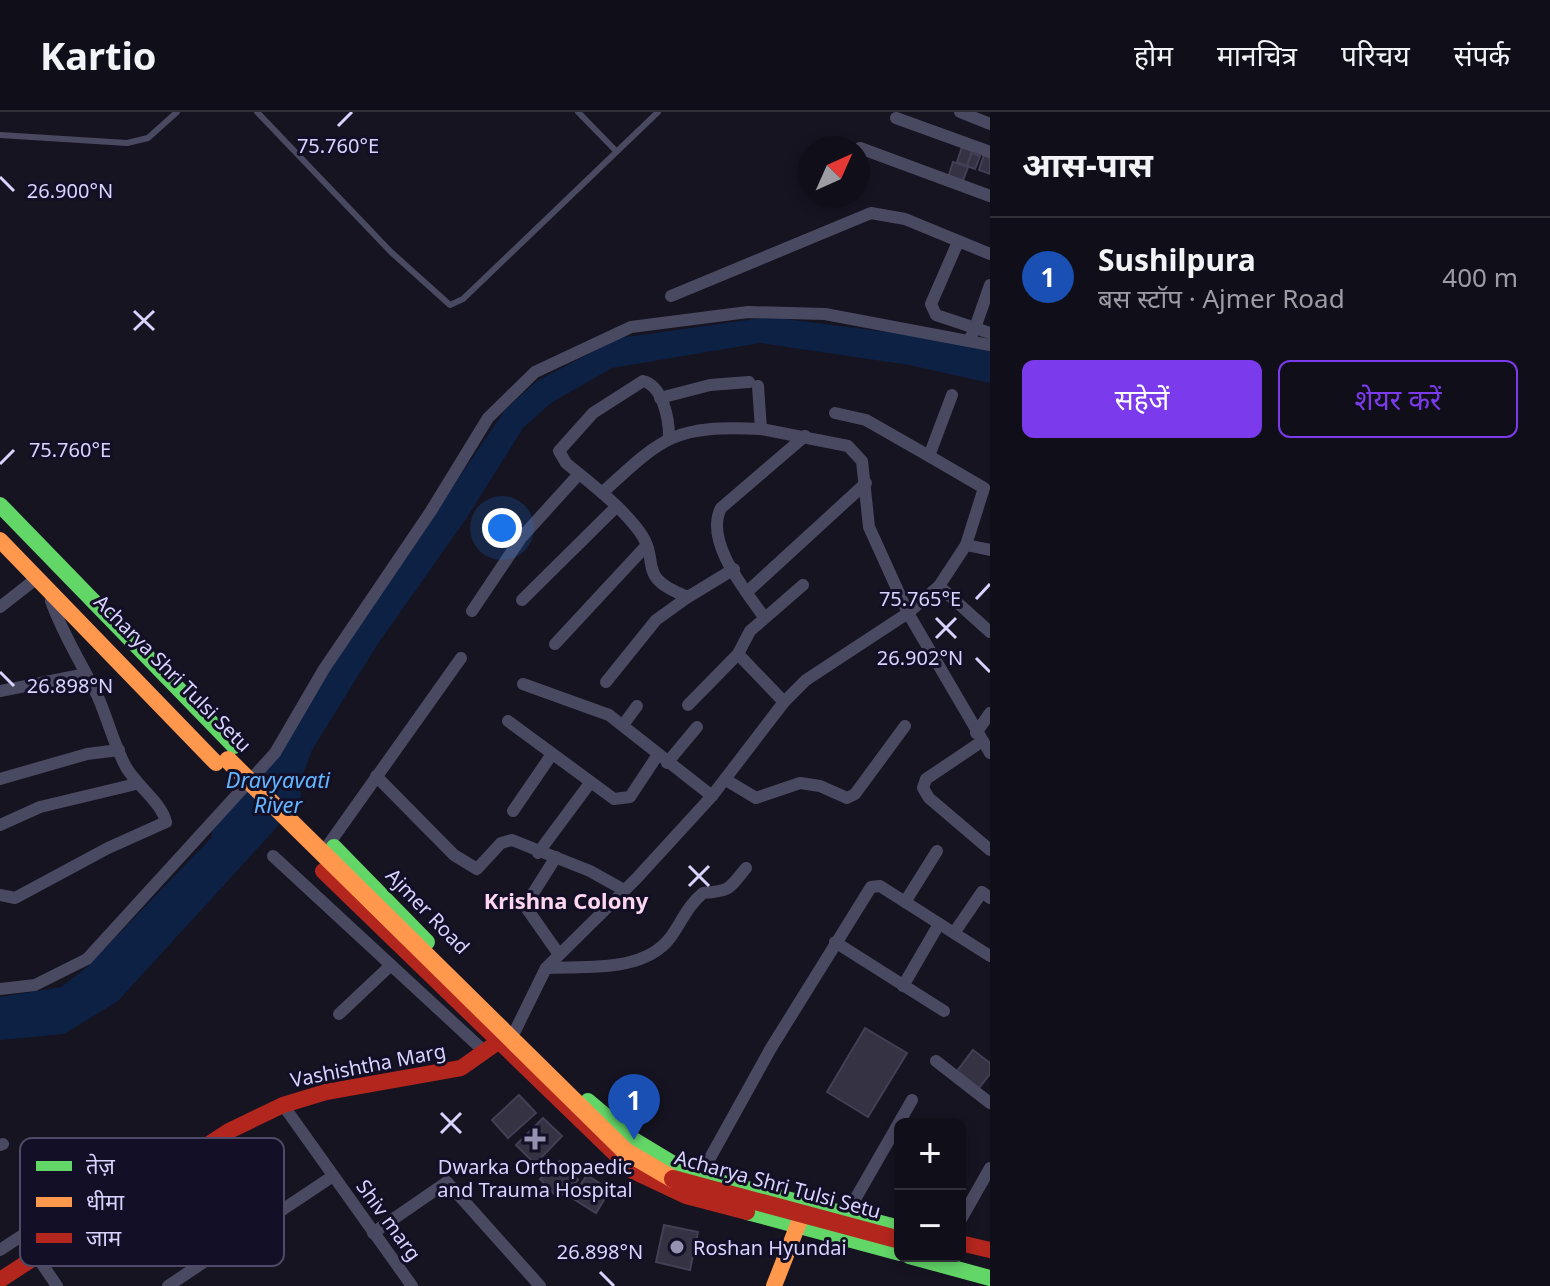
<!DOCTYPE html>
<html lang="hi">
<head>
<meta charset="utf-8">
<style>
	:root { --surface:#100f19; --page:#191822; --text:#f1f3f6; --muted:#9c9ca2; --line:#302f38; --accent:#7c3aed }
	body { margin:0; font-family:"Noto Sans","Noto Sans Devanagari",sans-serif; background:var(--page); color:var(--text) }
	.controls { position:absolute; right:24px; bottom:24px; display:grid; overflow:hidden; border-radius:12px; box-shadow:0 4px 12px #0003 }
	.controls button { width:72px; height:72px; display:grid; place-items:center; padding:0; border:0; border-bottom:2px solid var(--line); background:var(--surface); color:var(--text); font:40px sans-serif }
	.compass { position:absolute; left:798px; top:24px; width:72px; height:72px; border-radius:50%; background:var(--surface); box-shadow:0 4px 12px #0003; rotate:45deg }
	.you { position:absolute; left:502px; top:416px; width:28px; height:28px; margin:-20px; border:6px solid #fff; border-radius:50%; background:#1a73e8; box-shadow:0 0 0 12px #1a73e833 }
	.badge { display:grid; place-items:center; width:52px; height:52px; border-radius:50%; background:var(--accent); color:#fff; font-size:26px; font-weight:700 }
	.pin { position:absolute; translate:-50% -66px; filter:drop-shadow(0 2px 4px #0008) }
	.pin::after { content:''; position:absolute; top:42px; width:28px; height:24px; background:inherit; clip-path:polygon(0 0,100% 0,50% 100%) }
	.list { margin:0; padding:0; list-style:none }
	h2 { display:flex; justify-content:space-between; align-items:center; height:104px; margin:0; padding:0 32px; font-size:34px }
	h2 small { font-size:26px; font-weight:400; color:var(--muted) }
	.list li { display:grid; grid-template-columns:52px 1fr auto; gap:24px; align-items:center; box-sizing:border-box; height:120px; padding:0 32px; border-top:2px solid var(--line) }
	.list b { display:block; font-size:30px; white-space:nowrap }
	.list p { margin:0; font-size:26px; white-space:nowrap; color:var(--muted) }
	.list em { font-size:26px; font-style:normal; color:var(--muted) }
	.actions { display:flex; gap:16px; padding:24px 32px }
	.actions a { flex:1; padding:18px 0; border:2px solid var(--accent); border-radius:12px; text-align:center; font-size:28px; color:var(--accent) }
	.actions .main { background:var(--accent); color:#fff }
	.map { position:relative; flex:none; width:990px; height:1174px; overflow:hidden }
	header { display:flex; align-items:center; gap:48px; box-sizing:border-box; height:112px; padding:0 40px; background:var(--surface); border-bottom:2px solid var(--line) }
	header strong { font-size:38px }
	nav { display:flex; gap:44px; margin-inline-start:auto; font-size:28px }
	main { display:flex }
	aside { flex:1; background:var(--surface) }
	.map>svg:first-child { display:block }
	.water { fill:#0d2144 }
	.building { fill:#343243; stroke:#433f54; stroke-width:2 }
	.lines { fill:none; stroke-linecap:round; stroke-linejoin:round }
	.lane { stroke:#4a4962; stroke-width:6 }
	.street { stroke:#4a4962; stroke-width:12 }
	.fast { stroke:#63d668; stroke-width:16 }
	.slow { stroke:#ff974d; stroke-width:16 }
	.jam { stroke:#b3261e; stroke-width:16 }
	.slow-bridge { stroke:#ff974d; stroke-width:18 }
	.jam-bridge { stroke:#b3261e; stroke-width:18 }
	.ticks { fill:none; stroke:#d9d4ff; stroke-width:3 }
	.poi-dot { fill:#9591b1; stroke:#130f26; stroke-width:3 }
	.labels { text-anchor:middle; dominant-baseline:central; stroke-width:6; stroke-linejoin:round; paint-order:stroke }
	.street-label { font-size:20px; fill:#d9d4ff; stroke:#130f26 }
	.poi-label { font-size:20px; fill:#d9d4ff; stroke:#130f26 }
	.water-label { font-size:22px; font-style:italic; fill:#62b6ff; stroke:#130f26 }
	.neighbourhood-label { font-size:22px; font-weight:bold; fill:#ffd6f0; stroke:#130f26 }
	.key { fill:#130f26; stroke:#4e4a67; stroke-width:2 }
	.key-label { font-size:22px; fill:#d9d4ff }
	.ticks-label { font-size:20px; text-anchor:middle; fill:#d9d4ff; stroke:#130f26; stroke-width:6; stroke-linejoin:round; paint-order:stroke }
</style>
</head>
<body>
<header>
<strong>Kartio</strong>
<nav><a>होम</a><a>मानचित्र</a><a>परिचय</a><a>संपर्क</a></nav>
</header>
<main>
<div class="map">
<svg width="990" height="1174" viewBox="0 0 990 1174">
	<rect width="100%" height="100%" fill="#161421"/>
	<path class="water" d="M 769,205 L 919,224 L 990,239 L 990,271 L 909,253 L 761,231 L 612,256 L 551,291 L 523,316 L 466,407 L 377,533 L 312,638 L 303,662 L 300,689 L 267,726 L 118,889 L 64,922 L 0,928 L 0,885 L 61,875 L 86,856 L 212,725 L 212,719 L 267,656 L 348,528 L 505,298 L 537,269 L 619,226 Z"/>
	<g class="building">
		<path d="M 962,35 L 972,38 L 967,54 L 957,50 Z"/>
		<path d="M 972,41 L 980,44 L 975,57 L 967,54 Z"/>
		<path d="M 984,43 L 990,46 L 990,62 L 979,58 Z"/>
		<path d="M 953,50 L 968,55 L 962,71 L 948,66 Z"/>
		<path d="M 865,916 L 907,941 L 868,1005 L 827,980 Z"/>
		<path d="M 973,938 L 990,951 L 990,962 L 979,976 L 957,959 Z"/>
		<path d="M 519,983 L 536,1001 L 508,1026 L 492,1008 Z"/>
		<path d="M 543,1006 L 562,1024 L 535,1052 L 516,1033 Z"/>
		<path d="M 560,1049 L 578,1068 L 558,1086 L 540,1067 Z"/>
		<path d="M 587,1063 L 610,1078 L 596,1101 L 572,1086 Z"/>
		<path d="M 664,1113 L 698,1120 L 690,1158 L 656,1150 Z"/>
	</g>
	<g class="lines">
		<g class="lane">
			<path d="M 257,0 L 391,140 L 450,193 L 463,187 L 658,0"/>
			<path d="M 578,0 L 616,39"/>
			<path d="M 0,23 L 127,31 L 148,26 L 177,0"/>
		</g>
		<g class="street">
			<path d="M 960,0 L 990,12"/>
			<path d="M 896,6 L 990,40"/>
			<path d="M 860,36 L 990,84"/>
			<path d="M 958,130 L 931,192 L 936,203 L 975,216 L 970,227"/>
			<path d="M 990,173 L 975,216 L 990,221"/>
			<path d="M 671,184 L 871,101 L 905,107 L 990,142"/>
			<path d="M 758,274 L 761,317 L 848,334 L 862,349 L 869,415 L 908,501 L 990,641"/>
			<path d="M 660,286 L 710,273 L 749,270"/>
			<path d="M 835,301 L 866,308 L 929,344"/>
			<path d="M 669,325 C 669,307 663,274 643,269 L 593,301 L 559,339 L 566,351 C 590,371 616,390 636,415 C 665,450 631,463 688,485 L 734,457"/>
			<path d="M 602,381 C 664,324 674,313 761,317"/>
			<path d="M 966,433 L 990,438"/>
			<path d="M 939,474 L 990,520"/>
			<path d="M 747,480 L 866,371"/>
			<path d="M 522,488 L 616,395"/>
			<path d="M 0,495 L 37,466"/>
			<path d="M 472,499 L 521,426 L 579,362"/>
			<path d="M 764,505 C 745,478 704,429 721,396 L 805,324"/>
			<path d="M 555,532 L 646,434"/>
			<path d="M 738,542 L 784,590"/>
			<path d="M 606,570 L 656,508 L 688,485"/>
			<path d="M 523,572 L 609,603 L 712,684"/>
			<path d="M 0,579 L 86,562"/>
			<path d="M 688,593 L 738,542 L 750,519 L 803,473"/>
			<path d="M 508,609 L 614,687 L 630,685 L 657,644"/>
			<path d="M 623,613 L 637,594"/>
			<path d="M 976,621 L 990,601"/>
			<path d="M 981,630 L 926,667 L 923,676 L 929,686 L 990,738"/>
			<path d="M 667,651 L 697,615"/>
			<path d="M 376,664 L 454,743 L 477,757 L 501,731 L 512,728 L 590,759 L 624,778"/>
			<path d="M 0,667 L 87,642 L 119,638"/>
			<path d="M 726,668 L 756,686 L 800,671 L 820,674 L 847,686 L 855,682 L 905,614"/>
			<path d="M 513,699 L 552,642"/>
			<path d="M 0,713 L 40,695 L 136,672"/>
			<path d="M 326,736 L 461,546"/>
			<path d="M 538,741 L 590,671"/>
			<path d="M 273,744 L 485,940"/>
			<path d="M 556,745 L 525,794 L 558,841"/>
			<path d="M 0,783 L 15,786 L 108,736 L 166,710 C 162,691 136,673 126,655 C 114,633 108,608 98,585 C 82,552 63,523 51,489"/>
			<path d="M 905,790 L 937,739"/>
			<path d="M 954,821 L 982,780 L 990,786"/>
			<path d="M 835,830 L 944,899"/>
			<path d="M 546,856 C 585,854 643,861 670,826 C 681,811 688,793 703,781 C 730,779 728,778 746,756"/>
			<path d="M 903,874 L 939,812"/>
			<path d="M 0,877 L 35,873 L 87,847 L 275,641 L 324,557 L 431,399 L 488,306 L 535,260 L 631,215 L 748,200 L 825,202 L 990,233"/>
			<path d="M 339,902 L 391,853"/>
			<path d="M 515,919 L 546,856 L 636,767 L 712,684 L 784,590 L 806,568 L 908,501 L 939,474 L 966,433 L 984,376 L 929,344 L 952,283"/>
			<path d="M 936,949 L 990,991"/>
			<path d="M 283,993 L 412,1174"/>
			<path d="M 0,1033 L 3,1032"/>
			<path d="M 700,1064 L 771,936 L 871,775 L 880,774 L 990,844"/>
			<path d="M 846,1103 L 912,988"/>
			<path d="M 960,1109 L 990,1056"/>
			<path d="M 373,1121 L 447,1070 L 540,1174"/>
			<path d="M 0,1138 L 26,1121"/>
			<path d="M 36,1143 L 57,1174"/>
			<path d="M 168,1174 L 333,1064"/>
		</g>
		<g class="fast">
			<path d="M 0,393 L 234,634"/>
			<path d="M 334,735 L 427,830"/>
			<path d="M 588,989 L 634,1028 L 692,1063 L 900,1116"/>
			<path d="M 747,1100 L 900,1141"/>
			<path d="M 909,1144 L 990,1166"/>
		</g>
		<g class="slow">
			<path d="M 0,428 L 216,651"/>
			<path d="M 774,1174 L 801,1105"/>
		</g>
		<g class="jam">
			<path d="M 323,759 L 633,1059 L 686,1084 L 747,1100"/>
			<path d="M 960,1131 L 990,1138"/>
			<path d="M 0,1168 L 229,1019 L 283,993 L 326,980 L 461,956 L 498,930"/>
		</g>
		<path class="slow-bridge" d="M 228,648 L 625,1039 L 673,1067"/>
		<path class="jam-bridge" d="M 673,1067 L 900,1128"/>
	</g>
	<path class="ticks" d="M 338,14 L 352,0M 0,65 L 14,79M 134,199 L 154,218M 134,218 L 154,199M 0,352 L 14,338M 976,487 L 990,472M 936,506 L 956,526M 936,526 L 956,506M 976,546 L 990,560M 0,560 L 14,574M 689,754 L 709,774M 689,774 L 709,754M 441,1001 L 461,1021M 441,1021 L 461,1001M 600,1160 L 614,1174"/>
	<g class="poi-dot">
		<path d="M531 1015h8v8h8v8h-8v8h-8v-8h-8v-8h8z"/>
		<circle cx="677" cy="1135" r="8"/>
	</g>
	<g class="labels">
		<g class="street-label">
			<text transform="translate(173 561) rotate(45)">Acharya Shri Tulsi Setu</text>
			<text transform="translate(428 799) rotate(46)">Ajmer Road</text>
			<text transform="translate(368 953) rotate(-11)">Vashishtha Marg</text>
			<text transform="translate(778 1072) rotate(15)">Acharya Shri Tulsi Setu</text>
			<text transform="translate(389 1108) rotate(54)">Shiv marg</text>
		</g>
		<g class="poi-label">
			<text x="535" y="1054">Dwarka Orthopaedic<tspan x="535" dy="23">and Trauma Hospital</tspan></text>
			<text x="693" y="1135" text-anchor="start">Roshan Hyundai</text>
		</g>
		<g class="water-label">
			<text x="278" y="667">Dravyavati<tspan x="278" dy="25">River</tspan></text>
		</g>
		<g class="neighbourhood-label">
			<text x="566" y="788">Krishna Colony</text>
		</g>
	</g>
	<rect x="20" y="1026" width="264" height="128" rx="12" class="key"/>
	<rect x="36" y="1049" width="36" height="10" fill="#63d668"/>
	<rect x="36" y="1085" width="36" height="10" fill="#ff974d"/>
	<rect x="36" y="1121" width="36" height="10" fill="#b3261e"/>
	<g class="key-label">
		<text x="86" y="1062">तेज़</text>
		<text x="86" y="1098">धीमा</text>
		<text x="86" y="1134">जाम</text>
	</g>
	<g class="ticks-label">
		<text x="338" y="41">75.760°E</text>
		<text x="70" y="86">26.900°N</text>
		<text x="70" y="345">75.760°E</text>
		<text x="920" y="494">75.765°E</text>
		<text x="920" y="553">26.902°N</text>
		<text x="70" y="581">26.898°N</text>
		<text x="600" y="1147">26.898°N</text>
	</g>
</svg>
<div class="controls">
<button>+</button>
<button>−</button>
</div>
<svg class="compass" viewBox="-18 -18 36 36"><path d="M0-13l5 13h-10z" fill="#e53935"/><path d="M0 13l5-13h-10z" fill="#9c9ca2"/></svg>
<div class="you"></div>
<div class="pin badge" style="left:634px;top:1028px;background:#1a4fb4">1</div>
</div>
<aside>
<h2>आस-पास<small></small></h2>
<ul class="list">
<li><span class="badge" style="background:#1a4fb4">1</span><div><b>Sushilpura</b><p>बस स्टॉप · Ajmer Road</p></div><em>400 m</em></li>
</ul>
<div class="actions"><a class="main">सहेजें</a><a>शेयर करें</a></div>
</aside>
</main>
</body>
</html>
